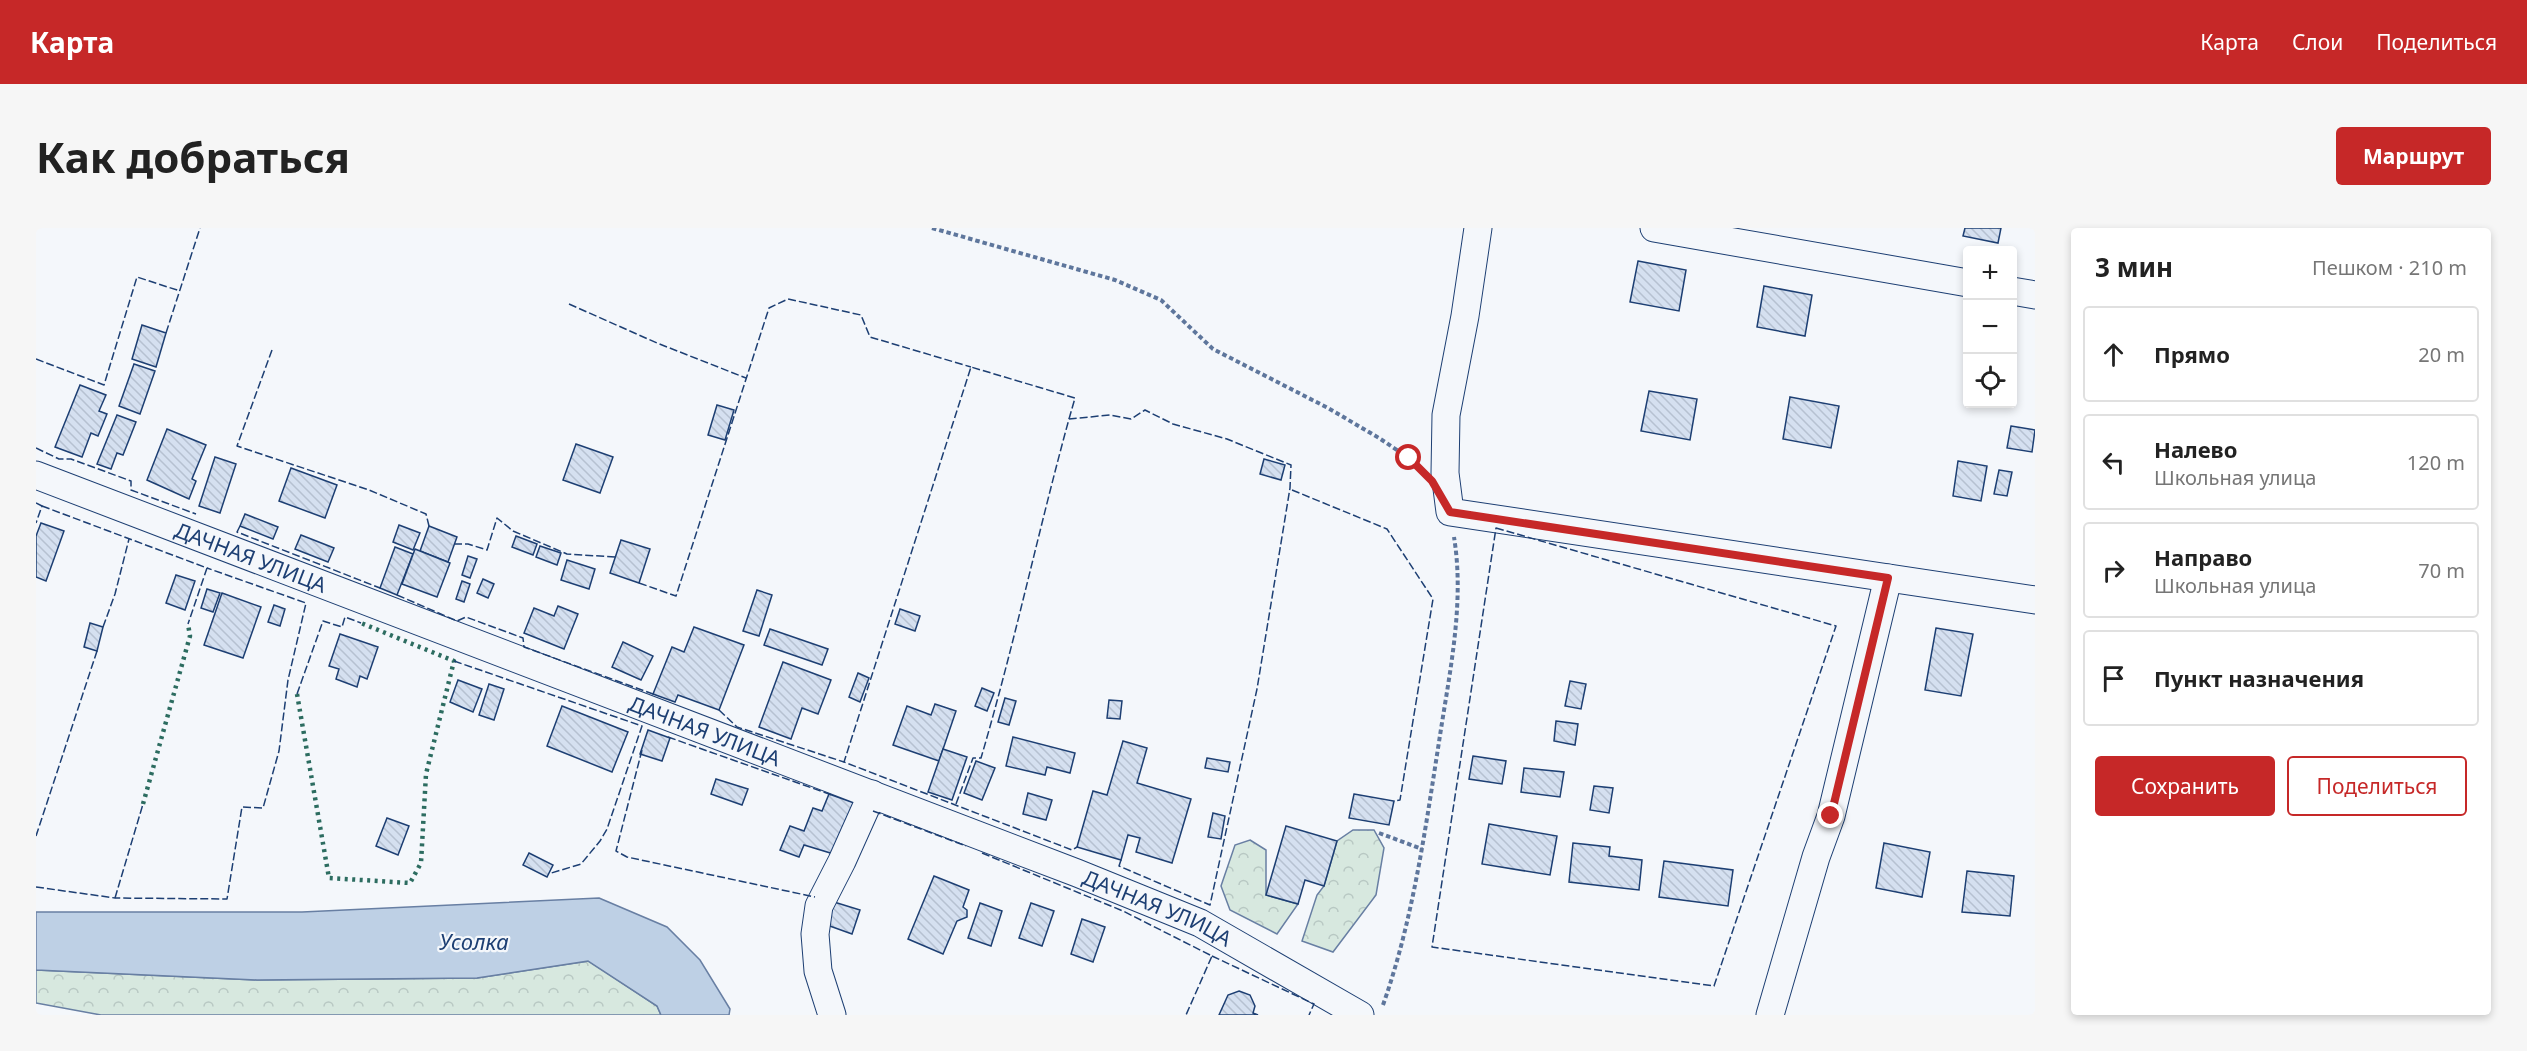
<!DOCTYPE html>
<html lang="ru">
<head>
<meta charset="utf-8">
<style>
	:root { --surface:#fff; --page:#f6f6f6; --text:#222; --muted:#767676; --line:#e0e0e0; --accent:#c62828 }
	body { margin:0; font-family:"Noto Sans",sans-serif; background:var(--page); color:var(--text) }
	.controls { position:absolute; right:18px; top:18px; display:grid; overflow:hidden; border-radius:6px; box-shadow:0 3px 9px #0003 }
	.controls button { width:54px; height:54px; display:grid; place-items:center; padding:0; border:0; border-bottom:2px solid var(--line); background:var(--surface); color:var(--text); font:30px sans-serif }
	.stop { position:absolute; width:18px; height:18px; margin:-14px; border:4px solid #c62828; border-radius:50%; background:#fff }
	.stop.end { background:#c62828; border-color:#fff; box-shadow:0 2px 6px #0008 }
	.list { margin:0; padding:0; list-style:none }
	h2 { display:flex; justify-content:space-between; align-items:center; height:78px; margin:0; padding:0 24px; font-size:26px }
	h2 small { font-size:20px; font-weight:400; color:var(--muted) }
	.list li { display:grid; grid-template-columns:39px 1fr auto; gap:18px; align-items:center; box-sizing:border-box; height:96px; margin:0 12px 12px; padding:0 12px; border:2px solid var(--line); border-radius:6px }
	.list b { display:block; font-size:22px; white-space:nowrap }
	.list p { margin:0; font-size:20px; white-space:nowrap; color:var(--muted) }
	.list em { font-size:20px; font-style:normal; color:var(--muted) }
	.actions { display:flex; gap:12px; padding:18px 24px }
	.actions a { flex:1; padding:14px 0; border:2px solid var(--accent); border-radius:6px; text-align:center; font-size:21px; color:var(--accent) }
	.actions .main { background:var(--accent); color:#fff }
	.icon { flex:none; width:33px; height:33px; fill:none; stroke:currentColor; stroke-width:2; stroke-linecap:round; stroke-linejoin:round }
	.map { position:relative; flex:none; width:1999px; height:787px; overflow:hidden; border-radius:6px }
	header { display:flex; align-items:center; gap:36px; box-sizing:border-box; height:84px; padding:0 30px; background:var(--accent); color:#fff }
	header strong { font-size:28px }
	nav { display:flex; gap:33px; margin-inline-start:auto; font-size:21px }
	.intro { display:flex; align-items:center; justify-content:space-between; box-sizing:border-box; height:144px; padding:0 36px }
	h1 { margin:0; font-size:42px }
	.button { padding:15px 27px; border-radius:6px; background:var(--accent); color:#fff; font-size:21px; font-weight:700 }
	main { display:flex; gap:36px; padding:0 36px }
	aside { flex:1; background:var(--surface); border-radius:6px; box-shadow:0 3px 9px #0003 }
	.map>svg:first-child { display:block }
	.forest { fill:url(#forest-crowns); stroke:#687fa3; stroke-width:1.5 }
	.water { fill:#bed0e5; stroke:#687fa3; stroke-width:1.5 }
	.building { fill:url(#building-back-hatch); stroke:#1d3f73; stroke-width:1.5 }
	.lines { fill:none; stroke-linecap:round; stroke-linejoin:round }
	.minor-casing { stroke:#1d3f73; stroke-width:29 }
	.path { stroke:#5e769c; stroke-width:4; stroke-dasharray:4.5 3; stroke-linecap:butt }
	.minor { stroke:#f4f7fb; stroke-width:27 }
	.hedge { stroke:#2c6c60; stroke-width:4.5; stroke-dasharray:3 4.5; stroke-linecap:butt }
	.fence { stroke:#1d3f73; stroke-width:1.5; stroke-dasharray:8 3; stroke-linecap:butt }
	.route { stroke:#c62828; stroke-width:8 }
	.labels { text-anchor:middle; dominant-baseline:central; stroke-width:4.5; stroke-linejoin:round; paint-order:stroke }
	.street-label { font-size:21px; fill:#1d3f73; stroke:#f4f7fb }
	.water-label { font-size:22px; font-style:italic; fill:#1d3f73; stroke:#f4f7fb }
</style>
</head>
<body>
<header>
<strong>Карта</strong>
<nav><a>Карта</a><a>Слои</a><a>Поделиться</a></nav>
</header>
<div class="intro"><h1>Как добраться</h1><a class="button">Маршрут</a></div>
<main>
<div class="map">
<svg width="1999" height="787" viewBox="0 0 1999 787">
	<defs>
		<pattern id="forest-crowns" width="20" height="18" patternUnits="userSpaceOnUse" patternTransform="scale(1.5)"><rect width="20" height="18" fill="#d7e8df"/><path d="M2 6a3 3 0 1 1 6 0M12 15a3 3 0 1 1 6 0" fill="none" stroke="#b8c8c3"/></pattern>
		<pattern id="building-back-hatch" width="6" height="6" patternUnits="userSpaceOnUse" patternTransform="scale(1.5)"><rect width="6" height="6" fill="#d5e0f0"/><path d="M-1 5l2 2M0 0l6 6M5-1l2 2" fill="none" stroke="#b6c1d1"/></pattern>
	</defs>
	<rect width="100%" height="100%" fill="#f4f7fb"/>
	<g class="forest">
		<path d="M 1317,602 L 1338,602 L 1348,620 L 1340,667 L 1297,724 L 1266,713 L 1281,667 L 1288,658 L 1301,613 Z"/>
		<path d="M 1214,612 L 1230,622 L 1230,667 L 1262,676 L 1241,706 L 1194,682 L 1185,658 L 1199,617 Z"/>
		<path d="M 553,733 L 621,778 L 625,787 L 65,787 L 0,775 L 0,742 L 221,752 L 441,750 Z"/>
	</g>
	<path class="water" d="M 563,670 L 631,699 L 664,732 L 694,781 L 693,787 L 625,787 L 621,778 L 552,733 L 441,750 L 221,752 L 0,742 L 0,684 L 266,684 Z"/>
	<g class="building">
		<path d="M 1929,0 L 1965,0 L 1962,15 L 1927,8 Z"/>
		<path d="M 1602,33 L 1650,42 L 1643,83 L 1594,74 Z"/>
		<path d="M 1728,58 L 1776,67 L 1769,108 L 1721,99 Z"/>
		<path d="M 106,97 L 130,105 L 120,139 L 96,131 Z"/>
		<path d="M 98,136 L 119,143 L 104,186 L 83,178 Z"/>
		<path d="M 44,157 L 70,167 L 63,183 L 71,186 L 62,208 L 55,205 L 46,229 L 19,219 Z"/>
		<path d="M 1613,163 L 1661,171 L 1654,212 L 1605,203 Z"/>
		<path d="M 1754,169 L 1803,178 L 1795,220 L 1747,211 Z"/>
		<path d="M 681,177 L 698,182 L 689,212 L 672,207 Z"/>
		<path d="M 81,187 L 100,194 L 87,227 L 81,225 L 75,241 L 61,236 Z"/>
		<path d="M 1975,198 L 1999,202 L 1996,224 L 1971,220 Z"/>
		<path d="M 131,201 L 170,217 L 156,251 L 160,253 L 153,271 L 111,252 Z"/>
		<path d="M 540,216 L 577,229 L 564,265 L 527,252 Z"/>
		<path d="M 179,229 L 200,236 L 184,285 L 163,278 Z"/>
		<path d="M 1228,231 L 1249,237 L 1245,252 L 1224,246 Z"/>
		<path d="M 1922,233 L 1951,238 L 1945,273 L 1917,268 Z"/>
		<path d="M 255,240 L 301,257 L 289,290 L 243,273 Z"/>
		<path d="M 1963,242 L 1976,244 L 1971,268 L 1958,266 Z"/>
		<path d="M 209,286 L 242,299 L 237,311 L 204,298 Z"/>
		<path d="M 5,295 L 28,303 L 10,353 L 0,349 L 0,308 Z"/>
		<path d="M 363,297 L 384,305 L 377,322 L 357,314 Z"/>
		<path d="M 393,298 L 421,309 L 412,334 L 384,323 Z"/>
		<path d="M 265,307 L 298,320 L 292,334 L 259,321 Z"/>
		<path d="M 480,308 L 501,316 L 497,327 L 476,319 Z"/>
		<path d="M 585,312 L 614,321 L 603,355 L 574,345 Z"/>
		<path d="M 504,318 L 525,325 L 521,337 L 500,329 Z"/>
		<path d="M 359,319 L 377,326 L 361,367 L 344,360 Z"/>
		<path d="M 379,321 L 414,335 L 401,369 L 366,356 Z"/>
		<path d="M 432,328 L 441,331 L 434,350 L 426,347 Z"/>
		<path d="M 531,332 L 559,341 L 553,361 L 525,352 Z"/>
		<path d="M 140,347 L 159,353 L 149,382 L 130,375 Z"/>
		<path d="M 447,351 L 458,356 L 452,370 L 441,365 Z"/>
		<path d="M 426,353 L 434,356 L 428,374 L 420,371 Z"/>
		<path d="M 171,361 L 184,365 L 177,384 L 165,380 Z"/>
		<path d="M 721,362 L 736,367 L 723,408 L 707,403 Z"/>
		<path d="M 186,365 L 225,379 L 207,430 L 168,417 Z"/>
		<path d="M 238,377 L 249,381 L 244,398 L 232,394 Z"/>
		<path d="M 522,378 L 542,386 L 528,421 L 488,405 L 498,380 L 518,388 Z"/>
		<path d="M 864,381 L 884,388 L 879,403 L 859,396 Z"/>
		<path d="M 54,395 L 67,399 L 61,423 L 48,419 Z"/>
		<path d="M 658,399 L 708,417 L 683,482 L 642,467 L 639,474 L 617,466 L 636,419 L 648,424 Z"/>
		<path d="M 1900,400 L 1937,406 L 1925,468 L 1889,462 Z"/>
		<path d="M 734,401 L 792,421 L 786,437 L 728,417 Z"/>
		<path d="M 304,406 L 342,419 L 331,451 L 324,448 L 321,459 L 300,451 L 303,441 L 293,438 Z"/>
		<path d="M 587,414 L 617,428 L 605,452 L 576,439 Z"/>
		<path d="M 747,434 L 795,452 L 782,486 L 766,480 L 755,511 L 723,499 Z"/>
		<path d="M 822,445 L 833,450 L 824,474 L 813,469 Z"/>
		<path d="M 422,452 L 446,461 L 437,484 L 414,474 Z"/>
		<path d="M 1534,453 L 1550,456 L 1545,481 L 1529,478 Z"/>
		<path d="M 453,456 L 468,461 L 458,492 L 443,487 Z"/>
		<path d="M 946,460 L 958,465 L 951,483 L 939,478 Z"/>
		<path d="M 969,470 L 980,473 L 973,497 L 962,494 Z"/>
		<path d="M 1073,472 L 1086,473 L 1084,491 L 1071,490 Z"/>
		<path d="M 899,476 L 920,483 L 903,533 L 857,517 L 871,478 L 895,487 Z"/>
		<path d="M 526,478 L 592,504 L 576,544 L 511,518 Z"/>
		<path d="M 1520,493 L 1542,496 L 1539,517 L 1518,513 Z"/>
		<path d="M 612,502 L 634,510 L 626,533 L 604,526 Z"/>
		<path d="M 977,509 L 1039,525 L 1034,545 L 1011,539 L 1009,547 L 970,538 Z"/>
		<path d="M 1087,513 L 1111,520 L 1101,555 L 1155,571 L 1136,635 L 1100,624 L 1104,610 L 1092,607 L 1085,632 L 1041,619 L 1057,563 L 1071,567 Z"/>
		<path d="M 907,521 L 931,529 L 916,572 L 892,564 Z"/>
		<path d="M 1437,528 L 1470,533 L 1466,556 L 1433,551 Z"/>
		<path d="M 1171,530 L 1194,534 L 1192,544 L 1169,540 Z"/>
		<path d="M 940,533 L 959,540 L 946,572 L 928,565 Z"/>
		<path d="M 1488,540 L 1528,544 L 1524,569 L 1485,564 Z"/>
		<path d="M 680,551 L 712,561 L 706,577 L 675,566 Z"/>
		<path d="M 1558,558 L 1577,560 L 1573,585 L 1554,582 Z"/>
		<path d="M 992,565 L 1016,572 L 1010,592 L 987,586 Z"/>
		<path d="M 793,566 L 821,576 L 801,627 L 768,617 L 763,629 L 744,622 L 754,598 L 768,603 L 777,580 L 786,583 Z"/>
		<path d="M 1318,566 L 1358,573 L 1353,597 L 1313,590 Z"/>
		<path d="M 1177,585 L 1189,588 L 1185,611 L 1172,609 Z"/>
		<path d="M 351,590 L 373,598 L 362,627 L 340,618 Z"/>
		<path d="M 1453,596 L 1521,608 L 1514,647 L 1446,636 Z"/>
		<path d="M 1250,598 L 1301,613 L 1288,658 L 1269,652 L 1262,676 L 1230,667 Z"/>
		<path d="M 1537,615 L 1574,619 L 1573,628 L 1606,632 L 1603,662 L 1533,654 Z"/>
		<path d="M 1848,615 L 1894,624 L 1886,669 L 1840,660 Z"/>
		<path d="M 493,625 L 517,637 L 511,649 L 487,637 Z"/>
		<path d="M 1628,633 L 1697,642 L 1692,678 L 1623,669 Z"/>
		<path d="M 1931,643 L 1978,648 L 1974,688 L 1926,684 Z"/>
		<path d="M 898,648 L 933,662 L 927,679 L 931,682 L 931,689 L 921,693 L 907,726 L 872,711 Z"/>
		<path d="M 798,674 L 824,682 L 816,706 L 791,697 Z"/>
		<path d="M 944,675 L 966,683 L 955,718 L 932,710 Z"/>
		<path d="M 995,675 L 1018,683 L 1006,718 L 983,710 Z"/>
		<path d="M 1046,691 L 1069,699 L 1057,734 L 1035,726 Z"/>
		<path d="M 1203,763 L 1214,767 L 1219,778 L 1217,785 L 1222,787 L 1183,787 L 1192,767 Z"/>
	</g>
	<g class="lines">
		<defs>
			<g id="minor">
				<path d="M 1442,0 L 1429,88 L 1410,187 L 1409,245 L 1414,284 L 1999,372"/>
				<path d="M 1618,0 L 1932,55"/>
				<path d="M 1976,63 L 1999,67"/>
				<path id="s1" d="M 0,247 L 1041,645 L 1164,695 L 1324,787"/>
				<path d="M 796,787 L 782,743 L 779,706 L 783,678 L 806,633 L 836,566"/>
				<path d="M 1734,787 L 1780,629 L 1795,588 L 1852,350"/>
			</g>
		</defs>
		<use href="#minor" class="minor-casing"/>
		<g class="path">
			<path d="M 896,0 L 1079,52 L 1125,72 L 1177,121 L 1292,180 L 1343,210 L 1373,230 L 1383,240"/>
			<path d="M 1343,605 L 1386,621"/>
			<path d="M 1347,777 C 1377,692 1389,603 1403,514 C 1413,447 1429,376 1418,309"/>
		</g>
		<use href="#minor" class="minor"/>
		<g class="hedge">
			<path d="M 261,466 L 293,650 L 374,655 L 385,635 L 390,546 L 418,433 L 325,395"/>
			<path d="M 107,576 L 154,408 L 152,396"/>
		</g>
		<g class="fence">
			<path d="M 533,76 L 621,115 L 710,150"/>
			<path d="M 130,105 L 164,0"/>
			<path d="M 236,122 L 201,218 L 333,262 L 390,286 L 393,298"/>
			<path d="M 0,131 L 68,157 L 101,49 L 144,63"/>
			<path d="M 1033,191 L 1039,170 L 935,139 L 808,534 L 1036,622 L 1041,619"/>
			<path d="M 0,220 L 23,231 L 35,231 L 95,253 L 95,262 L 160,286"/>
			<path d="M 1256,262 L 1351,301 L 1397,371 L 1364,572 L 1358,573"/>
			<path d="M 0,275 L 6,278 L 0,295"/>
			<path d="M 6,278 L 171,340 L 152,396"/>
			<path d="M 204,298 L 201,304 L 344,360"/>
			<path d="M 1460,300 L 1800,398 L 1678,758 L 1396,719 Z"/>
			<path d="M 418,316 L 432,316 L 451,322 L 461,290 L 477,303 L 531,326 L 579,329"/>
			<path d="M 603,355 L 640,368 L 733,80 L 752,71 L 825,87 L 834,109 L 935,139"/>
			<path d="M 361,367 L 421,393 L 430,389 L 487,410 L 488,419 L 617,466"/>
			<path d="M 67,399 L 79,366 L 93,311"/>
			<path d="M 418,433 L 606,498 L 571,601 L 564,613 L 545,636 L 512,646"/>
			<path d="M 261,466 L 287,393 L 306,399 L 309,389 L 325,395"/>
			<path d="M 683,482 L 701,499 L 808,534"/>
			<path d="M 632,509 L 796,567"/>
			<path d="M 606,522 L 580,623 L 591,629 L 779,669"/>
			<path d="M 920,576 L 937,530 L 945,530 C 978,418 1002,304 1033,191 L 1074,187 L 1095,191 L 1109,182 L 1137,196 L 1191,211 L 1255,237 L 1254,260 L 1221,461 L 1174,677 L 1083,638 L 1085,632"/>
			<path d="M 837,583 L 930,618"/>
			<path d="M 0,608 L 61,423"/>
			<path d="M 946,625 L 1087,683 L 1176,728 L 1150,787"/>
			<path d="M 0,659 L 79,670 L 191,671 L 206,579 L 227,580 L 243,523 L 252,452 L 270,375 L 171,340"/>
			<path d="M 79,670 L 107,576"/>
			<path d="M 1176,728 L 1278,776 L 1273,787"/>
		</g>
	</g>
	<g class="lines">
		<path class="route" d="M 1373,230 L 1396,253 L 1414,284 L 1852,350 L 1795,588"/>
	</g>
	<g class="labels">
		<g class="street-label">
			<text stroke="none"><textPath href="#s1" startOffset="230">ДАЧНАЯ УЛИЦА</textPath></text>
			<text stroke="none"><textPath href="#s1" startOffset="716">ДАЧНАЯ УЛИЦА</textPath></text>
			<text stroke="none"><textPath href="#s1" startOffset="1202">ДАЧНАЯ УЛИЦА</textPath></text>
		</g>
		<g class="water-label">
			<text x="438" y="713">Усолка</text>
		</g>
	</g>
</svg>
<div class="controls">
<button>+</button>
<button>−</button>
<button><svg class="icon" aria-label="locate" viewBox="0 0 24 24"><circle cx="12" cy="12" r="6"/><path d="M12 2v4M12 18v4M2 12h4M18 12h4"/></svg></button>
</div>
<div class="stop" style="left:1373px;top:230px"></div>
<div class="stop end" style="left:1795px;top:588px"></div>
</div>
<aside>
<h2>3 мин<small>Пешком · 210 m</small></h2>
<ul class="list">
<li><svg class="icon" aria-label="ahead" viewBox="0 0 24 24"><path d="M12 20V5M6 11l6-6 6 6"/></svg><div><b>Прямо</b></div><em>20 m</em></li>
<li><svg class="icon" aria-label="left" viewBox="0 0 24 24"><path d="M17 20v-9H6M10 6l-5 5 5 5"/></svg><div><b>Налево</b><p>Школьная улица</p></div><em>120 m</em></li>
<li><svg class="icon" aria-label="right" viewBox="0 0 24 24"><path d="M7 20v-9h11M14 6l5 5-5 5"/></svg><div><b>Направо</b><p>Школьная улица</p></div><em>70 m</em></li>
<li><svg class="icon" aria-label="arrive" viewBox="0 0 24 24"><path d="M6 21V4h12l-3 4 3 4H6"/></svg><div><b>Пункт назначения</b></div></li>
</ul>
<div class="actions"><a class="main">Сохранить</a><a>Поделиться</a></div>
</aside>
</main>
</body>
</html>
